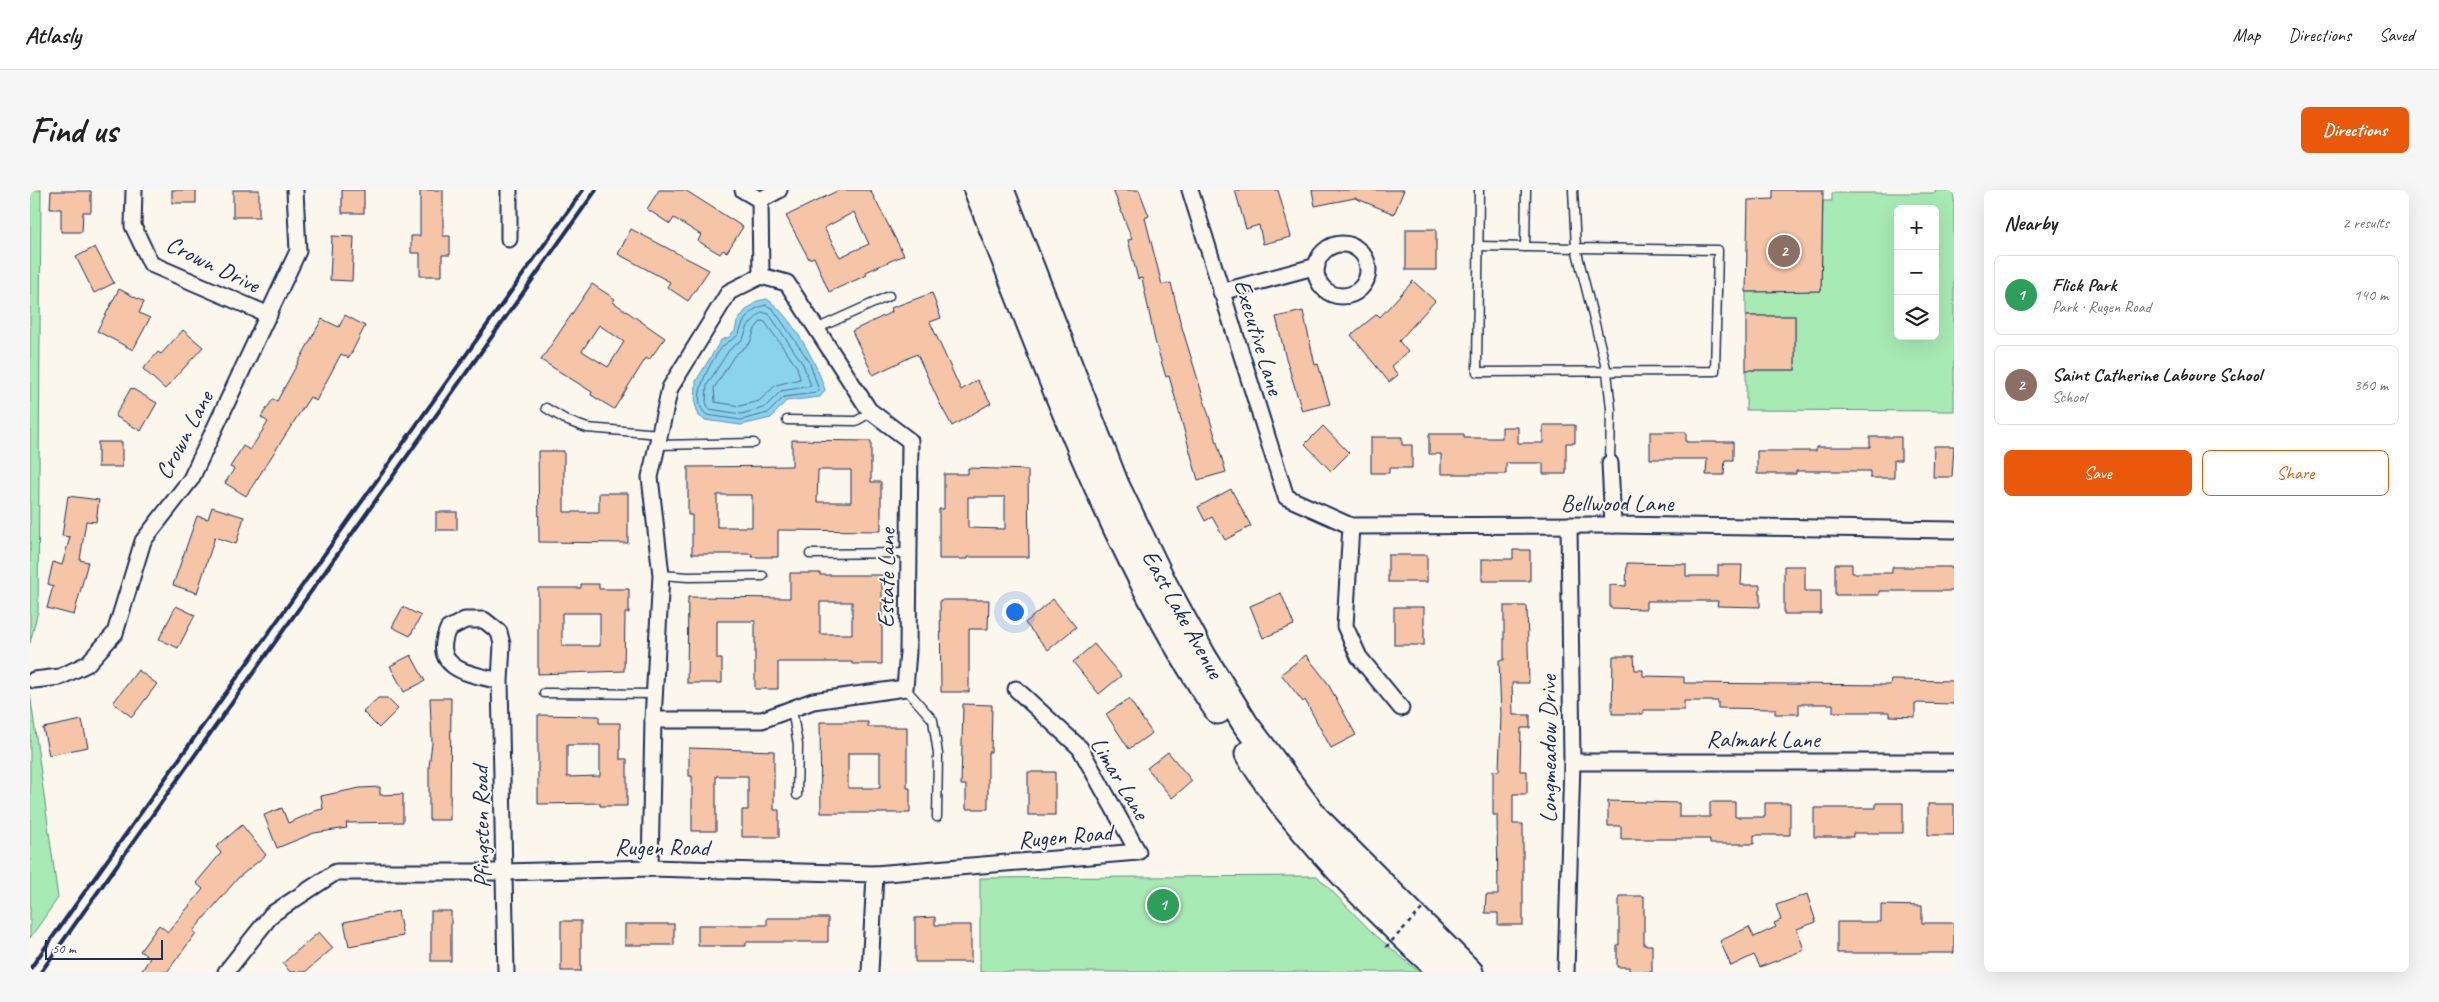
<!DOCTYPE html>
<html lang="en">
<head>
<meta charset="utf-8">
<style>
	:root { --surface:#fff; --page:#f6f6f6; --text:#222; --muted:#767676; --line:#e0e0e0; --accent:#ea580c }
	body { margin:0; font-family:Caveat,sans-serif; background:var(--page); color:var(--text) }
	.controls { position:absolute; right:15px; top:15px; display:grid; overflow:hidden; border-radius:8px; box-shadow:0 5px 20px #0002 }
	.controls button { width:45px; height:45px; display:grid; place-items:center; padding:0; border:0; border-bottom:1px solid var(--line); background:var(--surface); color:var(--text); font:25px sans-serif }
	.scale { position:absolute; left:15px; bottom:12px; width:118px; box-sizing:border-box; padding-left:5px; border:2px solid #1b2f5e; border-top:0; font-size:14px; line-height:18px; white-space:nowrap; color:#1b2f5e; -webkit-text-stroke:4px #fbf7ec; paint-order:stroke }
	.you { position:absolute; left:984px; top:421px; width:18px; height:18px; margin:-12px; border:4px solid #fff; border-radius:50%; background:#1a73e8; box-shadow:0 0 0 8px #1a73e833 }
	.badge { display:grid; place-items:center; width:32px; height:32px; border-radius:50%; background:var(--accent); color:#fff; font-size:16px; font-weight:700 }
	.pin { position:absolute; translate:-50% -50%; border:2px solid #fff; box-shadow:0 1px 5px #0006 }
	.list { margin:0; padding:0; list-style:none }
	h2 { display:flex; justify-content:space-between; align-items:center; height:65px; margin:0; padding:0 20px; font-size:21px }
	h2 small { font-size:16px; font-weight:400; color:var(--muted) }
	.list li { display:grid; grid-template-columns:32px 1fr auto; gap:15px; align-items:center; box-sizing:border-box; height:80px; margin:0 10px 10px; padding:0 10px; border:1px solid var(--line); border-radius:8px }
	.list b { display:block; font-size:19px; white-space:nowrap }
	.list p { margin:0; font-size:16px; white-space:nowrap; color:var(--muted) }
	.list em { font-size:16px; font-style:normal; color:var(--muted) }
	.actions { display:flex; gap:10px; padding:15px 20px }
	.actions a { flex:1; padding:11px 0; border:1px solid var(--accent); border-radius:8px; text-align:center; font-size:18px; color:var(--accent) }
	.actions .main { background:var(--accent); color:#fff }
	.icon { flex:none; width:28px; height:28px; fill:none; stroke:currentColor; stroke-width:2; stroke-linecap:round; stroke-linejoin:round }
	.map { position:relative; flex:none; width:1924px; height:782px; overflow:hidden; border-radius:8px }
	header { display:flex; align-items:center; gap:30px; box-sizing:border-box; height:70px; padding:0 25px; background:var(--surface); border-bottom:1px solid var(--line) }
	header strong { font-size:24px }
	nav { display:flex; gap:28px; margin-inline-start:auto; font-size:18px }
	.intro { display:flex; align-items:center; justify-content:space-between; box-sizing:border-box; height:120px; padding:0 30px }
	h1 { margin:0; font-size:35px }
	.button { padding:12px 22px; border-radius:8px; background:var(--accent); color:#fff; font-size:18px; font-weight:700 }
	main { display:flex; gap:30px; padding:0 30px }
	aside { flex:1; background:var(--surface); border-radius:8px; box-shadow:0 5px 20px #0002 }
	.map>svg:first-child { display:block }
	.green { fill:#a8eab3; stroke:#628c88; fill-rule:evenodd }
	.water { fill:#8bd2ed; stroke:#5e91b4 }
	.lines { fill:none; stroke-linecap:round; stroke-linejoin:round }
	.shore { stroke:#487097; stroke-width:1 }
	.building { fill:#f6c4a6; stroke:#1b2f5e; fill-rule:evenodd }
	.service-casing { stroke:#1b2f5e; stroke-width:11 }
	.minor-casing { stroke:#1b2f5e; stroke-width:19 }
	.primary-casing { stroke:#1b2f5e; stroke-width:29 }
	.service { stroke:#fbf7ec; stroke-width:8 }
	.minor { stroke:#fbf7ec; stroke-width:15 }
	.primary { stroke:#fbf7ec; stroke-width:25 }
	.rail { stroke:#1b2f5e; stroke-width:4 }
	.path-bridge { stroke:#1b2f5e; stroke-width:2.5; stroke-dasharray:4 4; stroke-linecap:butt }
	.labels { text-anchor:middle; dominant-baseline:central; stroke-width:4; stroke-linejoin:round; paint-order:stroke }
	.street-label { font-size:24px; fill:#1b2f5e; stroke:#fbf7ec }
</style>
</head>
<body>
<header>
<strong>Atlasly</strong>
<nav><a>Map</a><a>Directions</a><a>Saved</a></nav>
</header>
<div class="intro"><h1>Find us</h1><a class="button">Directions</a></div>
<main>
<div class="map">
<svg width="1924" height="782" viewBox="0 0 1924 782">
	<rect width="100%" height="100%" fill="#fbf7ec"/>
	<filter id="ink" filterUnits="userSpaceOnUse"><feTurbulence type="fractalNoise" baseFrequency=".02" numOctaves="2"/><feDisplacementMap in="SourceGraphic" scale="10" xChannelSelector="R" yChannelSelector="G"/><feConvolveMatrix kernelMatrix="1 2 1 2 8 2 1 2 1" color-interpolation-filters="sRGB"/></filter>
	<g filter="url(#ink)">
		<g class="green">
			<path d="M 0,0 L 11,0 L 8,421 L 0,453 Z"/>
			<path d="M 1906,0 L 1924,0 L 1924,221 L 1716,220 L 1716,180 L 1765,180 L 1765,126 L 1716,126 L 1716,102 L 1791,101 L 1793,11 L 1802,11 L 1802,3 L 1905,3 ZM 1868,19 L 1905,19 L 1905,146 L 1868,146 Z"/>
			<path d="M 0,503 L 28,708 L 0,748 Z"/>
			<path d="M 1287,686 L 1343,743 L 1389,782 L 950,782 L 950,688 Z"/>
		</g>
		<path class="water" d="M 737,109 C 761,125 787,173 795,200 L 790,207 L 756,211 L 741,228 L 711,235 L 675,230 L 669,226 L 665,214 L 666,191 L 691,150 L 699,147 L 705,141 L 707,132 L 715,121 L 727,111 Z"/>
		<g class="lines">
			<g class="shore">
				<path d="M 736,115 L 743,119 L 779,171 L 789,200 L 786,203 L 754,207 L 738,223 L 711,230 L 677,225 C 657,211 682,168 694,155 C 698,151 705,149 709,144 C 713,130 720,118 736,115 Z"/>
				<path d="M 732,122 L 739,124 L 773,174 L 781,196 L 751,201 L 734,218 L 711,224 L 679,219 L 676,212 L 677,195 L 699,160 L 713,149 L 718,136 Z"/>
				<path d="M 732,131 L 735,132 L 767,177 L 770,189 L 746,195 L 729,211 L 710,216 L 685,212 L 684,198 L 704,166 L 720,153 L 725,139 Z"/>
			</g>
		</g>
		<g class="building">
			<rect x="142" y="0" width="24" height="13"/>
			<rect x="203" y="0" width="26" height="27"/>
			<rect x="312" y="0" width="22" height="23"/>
			<path d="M 390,0 L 413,0 L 413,46 L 420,46 L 420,65 L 412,65 L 412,86 L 390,86 L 390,63 L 381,63 L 381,46 L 390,46 Z"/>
			<path d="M 629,0 L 655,0 L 713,37 L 697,62 L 693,60 L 690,64 L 668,51 L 671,45 L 644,28 L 640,34 L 617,19 Z"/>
			<path d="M 809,0 L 840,0 L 874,65 L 836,82 L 837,85 L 799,102 L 784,67 L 779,69 L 756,26 ZM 824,22 L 839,54 L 810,67 L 794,38 Z"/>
			<path d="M 1083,0 L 1109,0 L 1119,26 L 1115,28 L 1132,95 L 1141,93 L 1150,131 L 1196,282 L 1168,290 L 1139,186 L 1136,187 L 1125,151 L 1112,88 L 1108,89 L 1098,50 L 1102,49 Z"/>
			<path d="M 1205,0 L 1248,0 L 1261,47 L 1233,54 L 1229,35 L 1216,39 Z"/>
			<path d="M 1282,0 L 1374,0 L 1364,24 L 1325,8 L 1285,16 Z"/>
			<path d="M 1743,0 L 1793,0 L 1791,101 L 1716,102 L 1718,10 L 1743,9 Z"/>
			<path d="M 21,1 L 61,1 L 61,22 L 53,22 L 52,42 L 31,42 L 31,19 L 20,19 Z"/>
			<path d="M 601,39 L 679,80 L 658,111 L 637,97 L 640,92 L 588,64 Z"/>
			<rect x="1376" y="39" width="30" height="41"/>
			<path d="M 302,46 L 324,47 L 322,91 L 300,90 Z"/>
			<path d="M 65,57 L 84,93 L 64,103 L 46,67 Z"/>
			<path d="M 1383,91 L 1405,111 L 1369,151 L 1378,162 L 1361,176 L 1368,185 L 1359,192 L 1321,145 L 1347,124 L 1350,127 Z"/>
			<path d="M 562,94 L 585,109 L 583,112 L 635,148 L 619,170 L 616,168 L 584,219 L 561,205 L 562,202 L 511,170 ZM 569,135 L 594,152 L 578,177 L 552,161 Z"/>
			<path d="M 89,99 L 114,112 L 109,123 L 120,128 L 103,160 L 67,141 Z"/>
			<path d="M 902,103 L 911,128 L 900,132 L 931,200 L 947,190 L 961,213 L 922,236 L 910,214 L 887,164 L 843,185 L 822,141 L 862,122 L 861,118 Z"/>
			<path d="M 1273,121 L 1285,175 L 1288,174 L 1300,214 L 1272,221 L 1255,165 L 1246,127 Z"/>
			<path d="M 315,125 L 335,136 L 319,168 L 311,164 L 286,211 L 280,207 L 216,306 L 195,293 L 204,279 L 200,277 L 213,256 L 220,260 L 238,232 L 231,227 L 243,209 L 247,211 L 292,129 L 309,137 Z"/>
			<rect x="1716" y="126" width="49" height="54"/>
			<path d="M 153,140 L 173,157 L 135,199 L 113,179 L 128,162 L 131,164 Z"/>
			<path d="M 101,198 L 127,213 L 111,241 L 85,226 Z"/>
			<path d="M 1513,235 L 1545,235 L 1545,253 L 1536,253 L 1536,284 L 1513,284 L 1513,273 L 1476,273 L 1476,284 L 1411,284 L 1411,264 L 1399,264 L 1399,244 L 1434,244 L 1434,248 L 1472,248 L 1472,237 L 1488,237 L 1488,253 L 1513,253 Z"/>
			<path d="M 1293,236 L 1319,263 L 1301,281 L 1275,254 Z"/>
			<path d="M 1620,242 L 1656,242 L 1656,252 L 1703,252 L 1703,270 L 1695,270 L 1694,285 L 1676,285 L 1677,269 L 1620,269 Z"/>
			<path d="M 1341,247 L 1372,247 L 1372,255 L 1382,255 L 1382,278 L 1359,278 L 1359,283 L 1341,283 Z"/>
			<path d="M 1840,247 L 1871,247 L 1871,270 L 1864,270 L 1864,288 L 1840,288 L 1840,281 L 1766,281 L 1766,284 L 1727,284 L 1727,261 L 1786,261 L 1786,257 L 1840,257 Z"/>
			<path d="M 762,250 L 841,251 L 841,292 L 851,292 L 851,341 L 748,340 L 748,367 L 722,367 L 722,364 L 662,364 L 662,325 L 658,325 L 658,277 L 762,276 ZM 788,280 L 821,280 L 821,312 L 787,312 ZM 687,305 L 722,305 L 722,337 L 687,337 Z"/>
			<rect x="68" y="252" width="24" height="25"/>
			<path d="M 1904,256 L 1924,256 L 1922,287 L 1903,287 Z"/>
			<path d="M 508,261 L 534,261 L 534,322 L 569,322 L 569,303 L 598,303 L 598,353 L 509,352 Z"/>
			<path d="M 938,278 L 998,280 L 999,367 L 938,367 L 938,369 L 909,369 L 909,319 L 914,319 L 914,284 L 938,284 ZM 938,307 L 975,307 L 975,339 L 938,338 Z"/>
			<path d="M 1201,299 L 1221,336 L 1195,350 L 1182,327 L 1175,331 L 1168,317 Z"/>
			<path d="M 38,306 L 69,310 L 66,332 L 56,331 L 50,370 L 58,372 L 44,425 L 17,418 L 23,396 L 18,394 L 23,372 L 32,375 L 40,347 L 32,346 Z"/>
			<path d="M 182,317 L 214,327 L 206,354 L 185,347 L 167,403 L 143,395 L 167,326 L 178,329 Z"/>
			<rect x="406" y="322" width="21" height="18"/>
			<path d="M 1483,360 L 1500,360 L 1500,391 L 1452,391 L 1452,369 L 1483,369 Z"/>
			<rect x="1358" y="365" width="39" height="27"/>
			<path d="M 1597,373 L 1656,374 L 1656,386 L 1688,386 L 1688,375 L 1712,375 L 1711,395 L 1730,395 L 1730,417 L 1687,416 L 1688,411 L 1616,411 L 1616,419 L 1580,418 L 1580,395 L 1596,396 Z"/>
			<path d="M 1805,374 L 1822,374 L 1822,383 L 1862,383 L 1862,377 L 1924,377 L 1924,401 L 1849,401 L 1849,405 L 1805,405 Z"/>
			<path d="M 1754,376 L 1775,376 L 1775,401 L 1791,401 L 1791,424 L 1754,424 Z"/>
			<path d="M 760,383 L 790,383 L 790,385 L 852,385 L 852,474 L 822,474 L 822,472 L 748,472 L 748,499 L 725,499 L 725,431 L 687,431 L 687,469 L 692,469 L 692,493 L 657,493 L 658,407 L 760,408 ZM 790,412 L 822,412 L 822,444 L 790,444 Z"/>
			<path d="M 551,394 L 569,394 L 569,399 L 599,399 L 599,423 L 595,423 L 594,481 L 508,484 L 508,398 L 551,398 ZM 532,423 L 570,423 L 570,456 L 532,456 Z"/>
			<path d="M 1251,403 L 1264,435 L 1233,448 L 1220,416 Z"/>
			<path d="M 1023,409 L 1046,437 L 1018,460 L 995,433 Z"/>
			<path d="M 910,410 L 959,410 L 958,439 L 939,439 L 939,502 L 911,502 Z"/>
			<path d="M 146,416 L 165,425 L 148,458 L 129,449 Z"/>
			<path d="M 1474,416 L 1497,416 L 1499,493 L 1482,493 L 1483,525 L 1500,525 L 1500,538 L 1491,538 L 1490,581 L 1497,581 L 1497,604 L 1483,604 L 1483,634 L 1493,634 L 1493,735 L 1468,735 L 1468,723 L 1455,723 L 1456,705 L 1468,705 L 1467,625 L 1463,625 L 1463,581 L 1469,581 L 1471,525 L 1469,470 L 1474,470 Z"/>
			<path d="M 373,417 L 391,426 L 380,446 L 362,437 Z"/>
			<rect x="1364" y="417" width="30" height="38"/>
			<path d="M 1064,454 L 1091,486 L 1069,504 L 1043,472 Z"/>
			<path d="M 381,465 L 395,491 L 374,502 L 360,476 Z"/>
			<path d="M 1276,465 L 1297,492 L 1326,545 L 1301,558 L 1275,510 L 1273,512 L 1251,484 Z"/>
			<path d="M 1583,466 L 1604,466 L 1605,480 L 1613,480 L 1613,486 L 1654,487 L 1654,493 L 1860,495 L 1861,490 L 1924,491 L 1924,514 L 1885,513 L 1885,527 L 1860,526 L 1860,522 L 1803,522 L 1803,514 L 1769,514 L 1769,524 L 1745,524 L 1745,519 L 1688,518 L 1688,511 L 1654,511 L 1654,520 L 1613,520 L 1613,524 L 1582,524 Z"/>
			<path d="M 108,480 L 127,494 L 102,527 L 83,513 Z"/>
			<path d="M 348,508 L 357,508 L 368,519 L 349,538 L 333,522 Z"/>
			<path d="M 400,508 L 421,508 L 420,630 L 399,630 L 399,577 L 402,553 Z"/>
			<path d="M 1099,509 L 1122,543 L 1099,559 L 1076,524 Z"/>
			<path d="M 933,514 L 962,515 L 961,562 L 958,562 L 958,619 L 936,619 L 936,595 L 931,595 Z"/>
			<path d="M 508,525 L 569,526 L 569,533 L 590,533 L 590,569 L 597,569 L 597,616 L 570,616 L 570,613 L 508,614 ZM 537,555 L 570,555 L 570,586 L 537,587 Z"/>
			<path d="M 52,530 L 58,557 L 19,565 L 13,538 Z"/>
			<path d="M 790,532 L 838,532 L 838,537 L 877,537 L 877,598 L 880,598 L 880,623 L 791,623 ZM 818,563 L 850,563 L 850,598 L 818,598 Z"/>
			<path d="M 659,558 L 744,561 L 744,620 L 749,620 L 749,647 L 712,647 L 712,620 L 718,620 L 718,586 L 686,586 L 686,641 L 662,641 L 662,586 L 659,586 Z"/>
			<path d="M 1138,562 L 1162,591 L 1142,608 L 1117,578 Z"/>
			<rect x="998" y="582" width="27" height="43"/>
			<path d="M 350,597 L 350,605 L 373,604 L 373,632 L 316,633 L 317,638 L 284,643 L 247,658 L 234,625 L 252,618 L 258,633 L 284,622 L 284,621 L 293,619 L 291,606 L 330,598 Z"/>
			<path d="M 1578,611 L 1649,613 L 1649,627 L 1680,627 L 1680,612 L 1705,612 L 1705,627 L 1735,627 L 1735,613 L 1760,613 L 1760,645 L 1724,645 L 1724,654 L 1680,654 L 1680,649 L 1591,649 L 1591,636 L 1578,636 Z"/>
			<path d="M 1846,613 L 1873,613 L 1873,643 L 1823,643 L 1823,647 L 1784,647 L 1784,618 L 1846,618 Z"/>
			<rect x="1898" y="614" width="26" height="31"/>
			<path d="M 212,635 L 236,665 L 208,688 L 163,741 L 166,743 L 137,782 L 111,782 L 120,768 L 110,761 L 129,735 L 138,742 L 173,699 L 166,693 L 191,663 L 186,657 Z"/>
			<path d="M 1777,704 L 1786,732 L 1767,739 L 1774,760 L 1730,777 L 1724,765 L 1701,776 L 1690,751 L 1719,737 L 1724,747 L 1746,737 L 1744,733 L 1751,730 L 1746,715 Z"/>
			<path d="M 1589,706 L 1614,706 L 1614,755 L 1622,755 L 1622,782 L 1599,782 L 1599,777 L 1587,777 L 1587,755 L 1589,755 Z"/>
			<path d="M 1851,715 L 1892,716 L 1892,733 L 1924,733 L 1924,763 L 1807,763 L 1807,732 L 1851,732 Z"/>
			<path d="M 368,721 L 373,746 L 319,756 L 314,732 Z"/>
			<rect x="401" y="721" width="20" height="50"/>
			<path d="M 905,727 L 905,735 L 941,735 L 941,772 L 885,772 L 885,728 Z"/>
			<path d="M 737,728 L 798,728 L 798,752 L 716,752 L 716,756 L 668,756 L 668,735 L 737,735 Z"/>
			<rect x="531" y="731" width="20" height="50"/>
			<rect x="595" y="734" width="49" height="21"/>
			<path d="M 289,742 L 303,758 L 275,782 L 260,782 L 253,773 Z"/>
		</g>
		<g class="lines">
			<defs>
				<g id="service">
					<path d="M 1449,0 L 1447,182 L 1685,181 L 1688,60 L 1546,58 L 1543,0"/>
					<path d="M 1448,56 L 1546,58 L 1577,182 L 1581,219 L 1580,273"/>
					<path d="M 1495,57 L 1496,0"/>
					<path d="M 786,139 L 859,106"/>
					<path d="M 516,218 L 538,231 L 557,238 L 630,244"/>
					<path d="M 757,230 L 826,231 L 842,222"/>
					<path d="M 627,255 L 724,253"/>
					<path d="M 780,364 L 879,363"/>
					<path d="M 631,385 L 658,387 L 733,386"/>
					<path d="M 875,498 L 903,530 L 908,564 L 907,627"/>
					<path d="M 514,503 L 625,504"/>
					<path d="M 762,519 L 768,555 L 767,605"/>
				</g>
				<g id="minor">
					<path d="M 104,0 L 103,36 L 121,74 L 239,125"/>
					<path d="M 479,0 L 479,49"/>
					<path d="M 713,0 L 730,10 L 731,86"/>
					<path d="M 1160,0 L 1256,307 L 1321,336 L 1583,335 L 1924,340"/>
					<path d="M 730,10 L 749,0"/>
					<circle cx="1312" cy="80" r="26"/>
					<path d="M 731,86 L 757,93 L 839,220 L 880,251 L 878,462 L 875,498 L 783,511 L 732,530 L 623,530 L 631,385 L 620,287 L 640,198 L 699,102 Z"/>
					<path d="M 1191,102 L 1287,76"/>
					<path d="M 1580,273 L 1583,335"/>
					<path d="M 1321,336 L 1315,436 L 1329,467 L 1371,518"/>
					<path d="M 4,490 L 30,487 L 57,474 L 85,443 L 113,351 L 161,289 L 268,61 L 265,0"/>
					<path d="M 470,491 C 441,484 400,480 418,439 L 435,430 L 454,430 L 469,442 L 472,454 L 470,491 L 476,782"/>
					<path d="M 1542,572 L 1924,572"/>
					<path d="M 620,678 L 623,530"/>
					<path d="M 196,782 L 242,724 L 306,682 L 475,682 L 620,678 L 845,684 L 1108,662 L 1050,558 L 986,499"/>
					<path d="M 840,782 L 845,684"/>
					<path d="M 1536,782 L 1542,572 L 1539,335"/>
				</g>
				<g id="primary">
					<path d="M 947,0 C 1018,177 1081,361 1188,521"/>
					<path d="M 971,0 L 1086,295 L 1135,396 L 1173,466 L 1216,535 L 1286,628 L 1440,782"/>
					<path d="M 1218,564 C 1230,583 1243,602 1257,620 C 1304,678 1357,732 1412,782"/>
				</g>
			</defs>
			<use href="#service" class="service-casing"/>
			<use href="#minor" class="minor-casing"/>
			<use href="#primary" class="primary-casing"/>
			<use href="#service" class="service"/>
			<use href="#minor" class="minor"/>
			<use href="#primary" class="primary"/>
			<g class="rail">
				<path d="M 0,779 L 553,0"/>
				<path d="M 11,782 L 566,0"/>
			</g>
			<path class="path-bridge" d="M 1356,757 L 1395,716"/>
		</g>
	</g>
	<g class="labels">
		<g class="street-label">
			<text transform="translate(183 74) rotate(26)">Crown Drive</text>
			<text transform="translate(1229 147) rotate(73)">Executive Lane</text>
			<text transform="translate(154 245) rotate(-62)">Crown Lane</text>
			<text x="1587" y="313">Bellwood Lane</text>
			<text transform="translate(856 388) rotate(-89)">Estate Lane</text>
			<text transform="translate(1153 424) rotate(61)">East Lake Avenue</text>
			<text x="1733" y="549">Ralmark Lane</text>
			<text transform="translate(1518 559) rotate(-90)">Longmeadow Drive</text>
			<text transform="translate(1090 588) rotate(59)">Limar Lane</text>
			<text transform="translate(451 637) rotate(-91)">Pfingsten Road</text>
			<text transform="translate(1035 646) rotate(-5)">Rugen Road</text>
			<text x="632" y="657">Rugen Road</text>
		</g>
	</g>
</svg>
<div class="controls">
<button>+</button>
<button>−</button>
<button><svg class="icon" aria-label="layers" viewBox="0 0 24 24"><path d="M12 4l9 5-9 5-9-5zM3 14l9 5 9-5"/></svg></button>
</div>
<div class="scale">50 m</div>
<div class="you"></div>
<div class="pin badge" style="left:1133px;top:715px;background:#2e9e5b">1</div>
<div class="pin badge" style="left:1754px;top:61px;background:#8d6e63">2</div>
</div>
<aside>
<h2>Nearby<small>2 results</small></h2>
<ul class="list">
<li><span class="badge" style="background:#2e9e5b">1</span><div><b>Flick Park</b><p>Park · Rugen Road</p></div><em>140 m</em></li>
<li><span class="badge" style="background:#8d6e63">2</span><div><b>Saint Catherine Laboure School</b><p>School</p></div><em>360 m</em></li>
</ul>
<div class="actions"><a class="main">Save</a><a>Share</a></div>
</aside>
</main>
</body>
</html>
